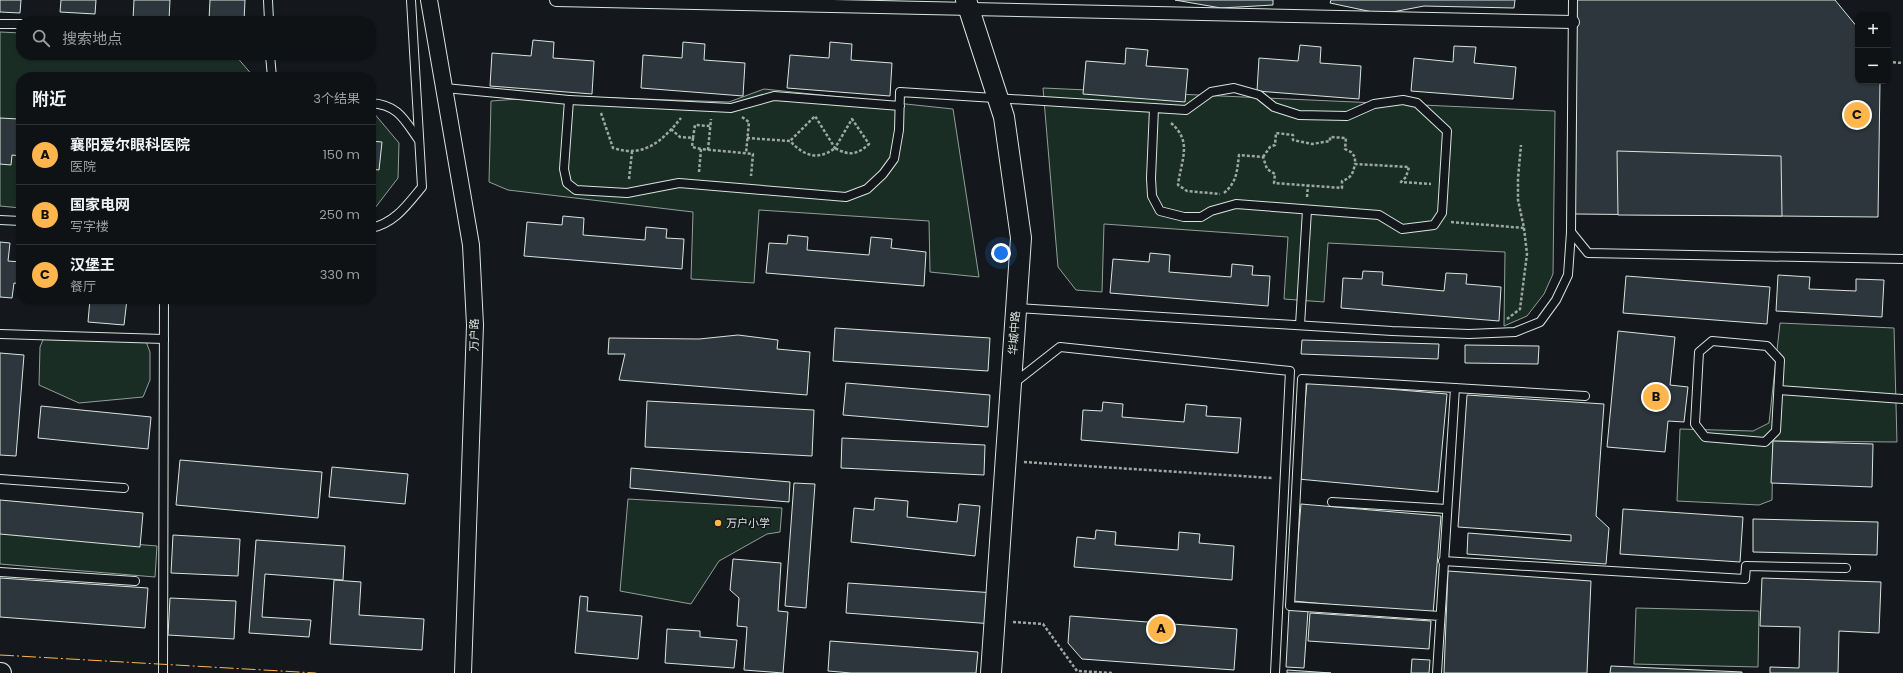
<!DOCTYPE html>
<html lang="zh">
<head>
<meta charset="utf-8">
<style>
	:root { --surface:#0f1215; --page:#181b1e; --text:#f1f3f6; --muted:#9b9ea0; --line:#2f3234; --accent:#ffb74d }
	body { margin:0; font-family:Poppins,"Noto Sans SC",sans-serif; background:var(--page); color:var(--text) }
	.controls { position:absolute; right:12px; top:12px; display:grid; overflow:hidden; border-radius:8px; box-shadow:0 1px 3px #0004 }
	.controls button { width:36px; height:36px; display:grid; place-items:center; padding:0; border:0; border-bottom:1px solid var(--line); background:var(--surface); color:var(--text); font:20px sans-serif }
	.you { position:absolute; left:1001px; top:253px; width:14px; height:14px; margin:-10px; border:3px solid #fff; border-radius:50%; background:#1a73e8; box-shadow:0 0 0 6px #1a73e833 }
	.badge { display:grid; place-items:center; width:26px; height:26px; border-radius:50%; background:var(--accent); color:#111; font-size:13px; font-weight:700 }
	.pin { position:absolute; translate:-50% -50%; border:2px solid #fff; box-shadow:0 1px 4px #0006 }
	.list { margin:0; padding:0; list-style:none }
	h2 { display:flex; justify-content:space-between; align-items:center; height:52px; margin:0; padding:0 16px; font-size:17px }
	h2 small { font-size:13px; font-weight:400; color:var(--muted) }
	.list li { display:grid; grid-template-columns:26px 1fr auto; gap:12px; align-items:center; box-sizing:border-box; height:60px; padding:0 16px; border-top:1px solid var(--line) }
	.list b { display:block; font-size:15px; white-space:nowrap }
	.list p { margin:0; font-size:13px; white-space:nowrap; color:var(--muted) }
	.list em { font-size:13px; font-style:normal; color:var(--muted) }
	.icon { flex:none; width:22px; height:22px; fill:none; stroke:currentColor; stroke-width:2; stroke-linecap:round; stroke-linejoin:round }
	.map { position:relative; flex:none; width:1903px; height:673px; overflow:hidden }
	.search { position:absolute; background:var(--surface); box-shadow:0 1px 3px #0004; left:16px; top:16px; width:360px; height:44px; display:flex; align-items:center; gap:10px; box-sizing:border-box; padding:0 14px; border-radius:16px; color:var(--muted); font-size:15px }
	.panel { position:absolute; background:var(--surface); box-shadow:0 1px 3px #0004; left:16px; top:72px; width:360px; height:232px; border-radius:16px }
	.map>svg:first-child { display:block }
	.green { fill:#1a2d24; stroke:#939e99 }
	.building { fill:#2c363c; stroke:#d8e6dc }
	.lines { fill:none; stroke-linecap:round; stroke-linejoin:round }
	.service-casing { stroke:#d8e6dc; stroke-width:10 }
	.pedestrian-casing { stroke:#d8e6dc; stroke-width:14 }
	.minor-casing { stroke:#d8e6dc; stroke-width:18 }
	.tertiary-casing { stroke:#d8e6dc; stroke-width:22 }
	.path { stroke:#9da8a2; stroke-width:2.5; stroke-dasharray:3 2; stroke-linecap:butt }
	.service { stroke:#14181c; stroke-width:8 }
	.pedestrian { stroke:#14181c; stroke-width:12 }
	.minor { stroke:#14181c; stroke-width:16 }
	.tertiary { stroke:#14181c; stroke-width:20 }
	.power { stroke:#ffb74d; stroke-width:1; stroke-dasharray:14 3 2 3; stroke-linecap:butt }
	.poi-dot { fill:#ffb74d; stroke:#14181c; stroke-width:1.5 }
	.labels { text-anchor:middle; dominant-baseline:central; stroke-width:3; stroke-linejoin:round; paint-order:stroke }
	.street-label { font-size:11px; fill:#d8e6dc; stroke:#14181c }
	.poi-label { font-size:11px; fill:#d8e6dc; stroke:#14181c; text-anchor:start }
</style>
</head>
<body>
<div class="map">
<svg width="1903" height="673" viewBox="0 0 1903 673">
	<rect width="100%" height="100%" fill="#14181c"/>
	<g class="green">
		<path d="M 0,32 L 21,33 L 21,55 L 235,55 L 254,77 L 21,77 L 21,208 L 0,206 Z"/>
		<path d="M 1043,88 L 1555,111 L 1553,274 L 1544,294 L 1527,316 L 1504,326 L 1505,252 L 1328,243 L 1324,302 L 1284,299 L 1288,237 L 1104,224 L 1102,292 L 1076,290 L 1058,267 Z"/>
		<path d="M 764,89 L 953,109 L 979,277 L 930,272 L 929,221 L 759,210 L 754,283 L 691,279 L 693,212 L 508,190 L 489,182 L 491,101 L 558,96 L 729,102 Z"/>
		<path d="M 371,111 L 373,112 L 399,143 L 398,178 L 375,208 L 371,210 Z"/>
		<path d="M 1780,323 L 1894,328 L 1897,442 L 1773,441 L 1772,500 L 1759,505 L 1677,501 L 1680,429 L 1753,431 L 1769,423 Z"/>
		<path d="M 45,335 L 145,339 L 150,352 L 150,380 L 143,397 L 79,403 L 39,385 L 40,347 Z"/>
		<path d="M 628,499 L 782,508 L 780,532 L 767,534 L 719,561 L 691,604 L 620,591 Z"/>
		<path d="M 0,533 L 157,546 L 155,577 L 0,564 Z"/>
		<path d="M 1636,608 L 1759,611 L 1758,667 L 1634,664 Z"/>
	</g>
	<g class="building">
		<path d="M 0,0 L 21,0 L 20,13 L 0,12 Z"/>
		<path d="M 61,0 L 96,0 L 95,14 L 60,12 Z"/>
		<path d="M 134,0 L 170,0 L 169,20 L 133,19 Z"/>
		<path d="M 210,0 L 245,0 L 244,21 L 209,20 Z"/>
		<path d="M 1175,0 L 1273,0 L 1273,5 L 1221,8 Z"/>
		<path d="M 1331,0 L 1515,0 L 1514,8 L 1424,6 L 1382,14 L 1330,3 Z"/>
		<path d="M 1577,0 L 1835,0 L 1858,28 L 1858,81 L 1880,81 L 1878,217 L 1575,214 Z"/>
		<path d="M 533,40 L 554,42 L 553,58 L 594,61 L 592,94 L 490,86 L 492,53 L 531,56 Z"/>
		<path d="M 683,42 L 705,44 L 704,60 L 745,63 L 743,96 L 641,88 L 643,55 L 682,58 Z"/>
		<path d="M 830,42 L 852,44 L 851,60 L 892,63 L 890,96 L 787,88 L 790,55 L 829,58 Z"/>
		<path d="M 1300,45 L 1321,47 L 1320,63 L 1361,66 L 1359,99 L 1257,91 L 1259,58 L 1298,61 Z"/>
		<path d="M 1454,46 L 1476,47 L 1474,63 L 1516,67 L 1513,99 L 1411,91 L 1414,58 L 1453,62 Z"/>
		<path d="M 1126,48 L 1148,50 L 1146,66 L 1188,69 L 1185,102 L 1083,94 L 1086,61 L 1125,64 Z"/>
		<path d="M 0,118 L 19,119 L 18,135 L 21,135 L 21,156 L 12,155 L 11,165 L 0,164 Z"/>
		<path d="M 371,141 L 382,142 L 379,170 L 371,169 Z"/>
		<path d="M 1617,151 L 1781,156 L 1782,216 L 1618,215 Z"/>
		<path d="M 563,216 L 584,218 L 583,235 L 645,240 L 646,227 L 667,229 L 666,238 L 684,239 L 682,269 L 524,256 L 527,222 L 562,225 Z"/>
		<path d="M 788,235 L 808,237 L 807,250 L 869,255 L 871,237 L 892,239 L 891,248 L 926,252 L 924,286 L 766,273 L 769,243 L 787,244 Z"/>
		<path d="M 0,242 L 10,243 L 8,261 L 21,262 L 21,284 L 14,283 L 12,298 L 0,297 Z"/>
		<path d="M 1150,253 L 1170,255 L 1169,272 L 1231,277 L 1232,264 L 1253,266 L 1252,275 L 1270,276 L 1268,306 L 1110,293 L 1113,259 L 1149,262 Z"/>
		<path d="M 1363,271 L 1383,272 L 1382,285 L 1444,291 L 1446,273 L 1467,274 L 1466,284 L 1501,287 L 1499,321 L 1341,308 L 1343,278 L 1362,279 Z"/>
		<path d="M 1778,275 L 1810,277 L 1809,289 L 1856,291 L 1856,279 L 1884,280 L 1882,317 L 1776,311 Z"/>
		<path d="M 1626,276 L 1770,287 L 1767,324 L 1623,313 Z"/>
		<path d="M 38,299 L 63,299 L 63,303 L 38,301 Z"/>
		<path d="M 90,299 L 127,299 L 124,325 L 88,322 Z"/>
		<path d="M 835,328 L 990,338 L 988,371 L 833,361 Z"/>
		<path d="M 1618,331 L 1675,337 L 1670,385 L 1688,387 L 1684,422 L 1668,421 L 1665,452 L 1607,447 Z"/>
		<path d="M 738,335 L 778,340 L 777,349 L 810,352 L 807,395 L 619,380 L 625,354 L 608,354 L 609,338 L 699,339 Z"/>
		<path d="M 1302,340 L 1439,344 L 1438,359 L 1301,354 Z"/>
		<path d="M 1465,345 L 1539,346 L 1538,364 L 1465,363 Z"/>
		<path d="M 0,353 L 24,355 L 16,456 L 0,455 Z"/>
		<path d="M 1307,382 L 1447,394 L 1438,492 L 1298,479 Z"/>
		<path d="M 846,383 L 990,395 L 988,427 L 843,415 Z"/>
		<path d="M 1467,395 L 1604,404 L 1596,516 L 1609,528 L 1606,564 L 1467,554 L 1468,533 L 1571,541 L 1571,535 L 1458,527 Z"/>
		<path d="M 647,401 L 814,410 L 812,456 L 645,447 Z"/>
		<path d="M 1103,402 L 1123,404 L 1122,417 L 1184,422 L 1186,404 L 1207,406 L 1206,416 L 1241,418 L 1238,453 L 1081,440 L 1083,410 L 1102,411 Z"/>
		<path d="M 41,406 L 151,417 L 148,449 L 38,438 Z"/>
		<path d="M 842,438 L 985,445 L 984,475 L 841,468 Z"/>
		<path d="M 1773,441 L 1873,444 L 1872,487 L 1771,483 Z"/>
		<path d="M 180,460 L 322,472 L 318,518 L 176,505 Z"/>
		<path d="M 332,467 L 408,474 L 405,504 L 329,497 Z"/>
		<path d="M 631,468 L 790,482 L 789,502 L 630,488 Z"/>
		<path d="M 794,483 L 815,484 L 806,608 L 785,606 Z"/>
		<path d="M 875,498 L 908,501 L 907,517 L 957,522 L 959,504 L 980,506 L 975,556 L 851,542 L 854,508 L 874,510 Z"/>
		<path d="M 0,500 L 143,513 L 140,547 L 0,534 Z"/>
		<path d="M 1301,504 L 1441,516 L 1433,614 L 1293,601 Z"/>
		<path d="M 1623,509 L 1743,517 L 1740,562 L 1620,554 Z"/>
		<path d="M 1753,519 L 1878,522 L 1877,555 L 1753,552 Z"/>
		<path d="M 1096,530 L 1116,532 L 1115,545 L 1178,550 L 1179,532 L 1200,534 L 1199,543 L 1234,546 L 1232,580 L 1074,567 L 1077,537 L 1095,539 Z"/>
		<path d="M 173,535 L 240,539 L 238,576 L 171,573 Z"/>
		<path d="M 256,540 L 345,546 L 343,580 L 265,574 L 262,617 L 311,620 L 309,637 L 249,633 Z"/>
		<path d="M 733,559 L 781,563 L 778,611 L 788,612 L 783,673 L 744,670 L 747,627 L 737,626 L 739,598 L 730,590 Z"/>
		<path d="M 1448,571 L 1591,581 L 1587,673 L 1444,673 Z"/>
		<path d="M 0,578 L 148,588 L 145,628 L 0,617 Z"/>
		<path d="M 1762,578 L 1881,582 L 1879,633 L 1839,631 L 1838,673 L 1770,673 L 1770,667 L 1799,668 L 1800,627 L 1760,626 Z"/>
		<path d="M 334,580 L 361,582 L 359,615 L 424,619 L 422,650 L 330,644 Z"/>
		<path d="M 848,583 L 995,593 L 993,624 L 846,613 Z"/>
		<path d="M 580,596 L 588,597 L 587,611 L 642,616 L 638,659 L 575,653 Z"/>
		<path d="M 170,598 L 236,601 L 234,639 L 168,635 Z"/>
		<path d="M 1289,610 L 1308,611 L 1304,668 L 1286,667 Z"/>
		<path d="M 1310,613 L 1431,621 L 1429,649 L 1308,641 Z"/>
		<path d="M 1070,616 L 1237,629 L 1234,670 L 1082,659 L 1068,643 Z"/>
		<path d="M 667,629 L 700,631 L 700,637 L 737,640 L 734,668 L 665,663 Z"/>
		<path d="M 830,641 L 978,652 L 976,673 L 851,673 L 828,671 Z"/>
		<path d="M 1412,659 L 1430,660 L 1429,673 L 1411,673 Z"/>
		<path d="M 1611,666 L 1742,672 L 1742,673 L 1610,673 Z"/>
		<path d="M 1287,670 L 1331,673 L 1287,673 Z"/>
	</g>
	<g class="lines">
		<defs>
			<g id="service">
				<path d="M 268,0 L 269,21"/>
				<path d="M 1573,0 L 1571,232 L 1588,253 L 1903,259"/>
				<path d="M 0,24 L 21,24"/>
				<path d="M 270,55 L 272,77"/>
				<path d="M 445,88 L 569,100"/>
				<path d="M 371,103 C 398,105 404,119 418,139"/>
				<path d="M 900,106 L 774,96 L 731,108 L 569,100 L 564,169 L 567,183 L 576,190 L 627,193 L 679,183 L 846,197 L 867,189 L 883,174 L 894,159 L 899,130 L 900,92 L 1186,110 L 1211,92 L 1234,88 L 1259,95 L 1274,107 L 1299,115 L 1347,116 L 1374,104 L 1403,100 L 1417,103 L 1447,131 L 1442,213 L 1434,225 L 1402,229 L 1379,215 L 1236,204 L 1211,211 L 1201,217 L 1184,217 L 1160,211 L 1152,196 L 1151,178 L 1154,108"/>
				<path d="M 0,220 L 21,221"/>
				<path d="M 371,228 C 395,223 407,205 422,187 L 411,0"/>
				<path d="M 1017,308 L 1392,331 L 1469,334 L 1515,332 L 1540,322 L 1556,300 L 1568,275 L 1571,232"/>
				<path d="M 1300,325 L 1307,210"/>
				<path d="M 0,334 L 164,339"/>
				<path d="M 1712,341 L 1767,346 L 1780,360 L 1776,431 L 1765,442 L 1705,437 L 1695,424 L 1699,352 Z"/>
				<path d="M 1014,383 L 1060,347 L 1290,371 L 1275,673"/>
				<path d="M 1455,388 L 1585,396"/>
				<path d="M 1779,390 L 1903,399"/>
				<path d="M 0,479 L 124,488"/>
				<path d="M 1332,502 L 1447,509"/>
				<path d="M 1443,561 L 1745,579 L 1746,566 L 1846,568"/>
				<path d="M 0,572 L 135,581"/>
				<path d="M 163,673 L 164,299"/>
				<path d="M 1437,673 L 1455,388 L 1302,379 L 1290,606 L 1440,616"/>
			</g>
			<path id="pedestrian" d="M 556,0 L 1573,22"/>
			<path id="minor" d="M 429,0 L 471,245 L 475,325 L 463,673"/>
			<g id="tertiary">
				<path d="M 966,0 L 1004,117 L 1021,238 L 991,673"/>
				<path d="M 0,673 L 1,673"/>
			</g>
		</defs>
		<use href="#service" class="service-casing"/>
		<use href="#pedestrian" class="pedestrian-casing"/>
		<use href="#minor" class="minor-casing"/>
		<use href="#tertiary" class="tertiary-casing"/>
		<g class="path">
			<path d="M 1888,62 L 1903,63"/>
			<path d="M 601,113 L 613,148 C 645,158 662,141 681,118"/>
			<path d="M 742,117 L 749,122 L 746,153"/>
			<path d="M 1171,123 C 1193,142 1181,160 1178,185 L 1187,191 L 1220,194"/>
			<path d="M 671,129 L 680,137 L 693,138 L 695,125 L 710,126"/>
			<path d="M 693,138 L 692,147 L 701,149"/>
			<path d="M 747,138 L 790,141 C 804,156 818,161 835,148 C 849,156 857,155 869,144 L 852,119 L 835,148 L 815,116 L 790,141"/>
			<path d="M 708,150 L 711,119"/>
			<path d="M 1263,157 L 1270,147 L 1275,145 L 1276,133 L 1293,135 L 1293,140 L 1312,144 L 1330,141 L 1330,137 L 1346,138 L 1345,149 L 1351,152 L 1355,157 L 1355,164"/>
			<path d="M 699,172 L 701,149 L 753,154 L 751,176"/>
			<path d="M 629,179 L 632,152"/>
			<path d="M 1224,193 C 1237,182 1237,171 1239,155 L 1263,157 L 1267,169 L 1275,174 L 1274,183 L 1342,188 L 1342,181 C 1351,178 1353,174 1355,164 L 1409,167 L 1406,177 L 1401,182 L 1431,184"/>
			<path d="M 1307,197 L 1308,185"/>
			<path d="M 1451,222 L 1524,228"/>
			<path d="M 1507,319 L 1520,309 L 1527,254 L 1524,228 L 1518,200 L 1518,178 L 1521,145"/>
			<path d="M 1024,462 L 1272,478"/>
			<path d="M 1013,622 L 1043,624 L 1077,671 L 1113,673"/>
		</g>
		<use href="#service" class="service"/>
		<use href="#pedestrian" class="pedestrian"/>
		<use href="#minor" class="minor"/>
		<use href="#tertiary" class="tertiary"/>
		<path class="power" d="M 0,655 L 316,673"/>
	</g>
	<circle class="poi-dot" cx="718" cy="523" r="4"/>
	<g class="labels">
		<g class="street-label">
			<text transform="translate(1014 333) rotate(-86)">华城中路</text>
			<text transform="translate(474 335) rotate(-89)">万户路</text>
		</g>
		<g class="poi-label">
			<text x="726" y="523">万户小学</text>
		</g>
	</g>
</svg>
<div class="controls">
<button>+</button>
<button>−</button>
</div>
<div class="you"></div>
<div class="pin badge" style="left:1161px;top:629px">A</div>
<div class="pin badge" style="left:1656px;top:397px">B</div>
<div class="pin badge" style="left:1857px;top:115px">C</div>
<div class="search"><svg class="icon" aria-label="search" viewBox="0 0 24 24"><circle cx="10" cy="10" r="6"/><path d="M15 15l6 6"/></svg>搜索地点</div>
<section class="panel">
<h2>附近<small>3个结果</small></h2>
<ul class="list">
<li><span class="badge">A</span><div><b>襄阳爱尔眼科医院</b><p>医院</p></div><em>150 m</em></li>
<li><span class="badge">B</span><div><b>国家电网</b><p>写字楼</p></div><em>250 m</em></li>
<li><span class="badge">C</span><div><b>汉堡王</b><p>餐厅</p></div><em>330 m</em></li>
</ul>
</section>
</div>
</body>
</html>
